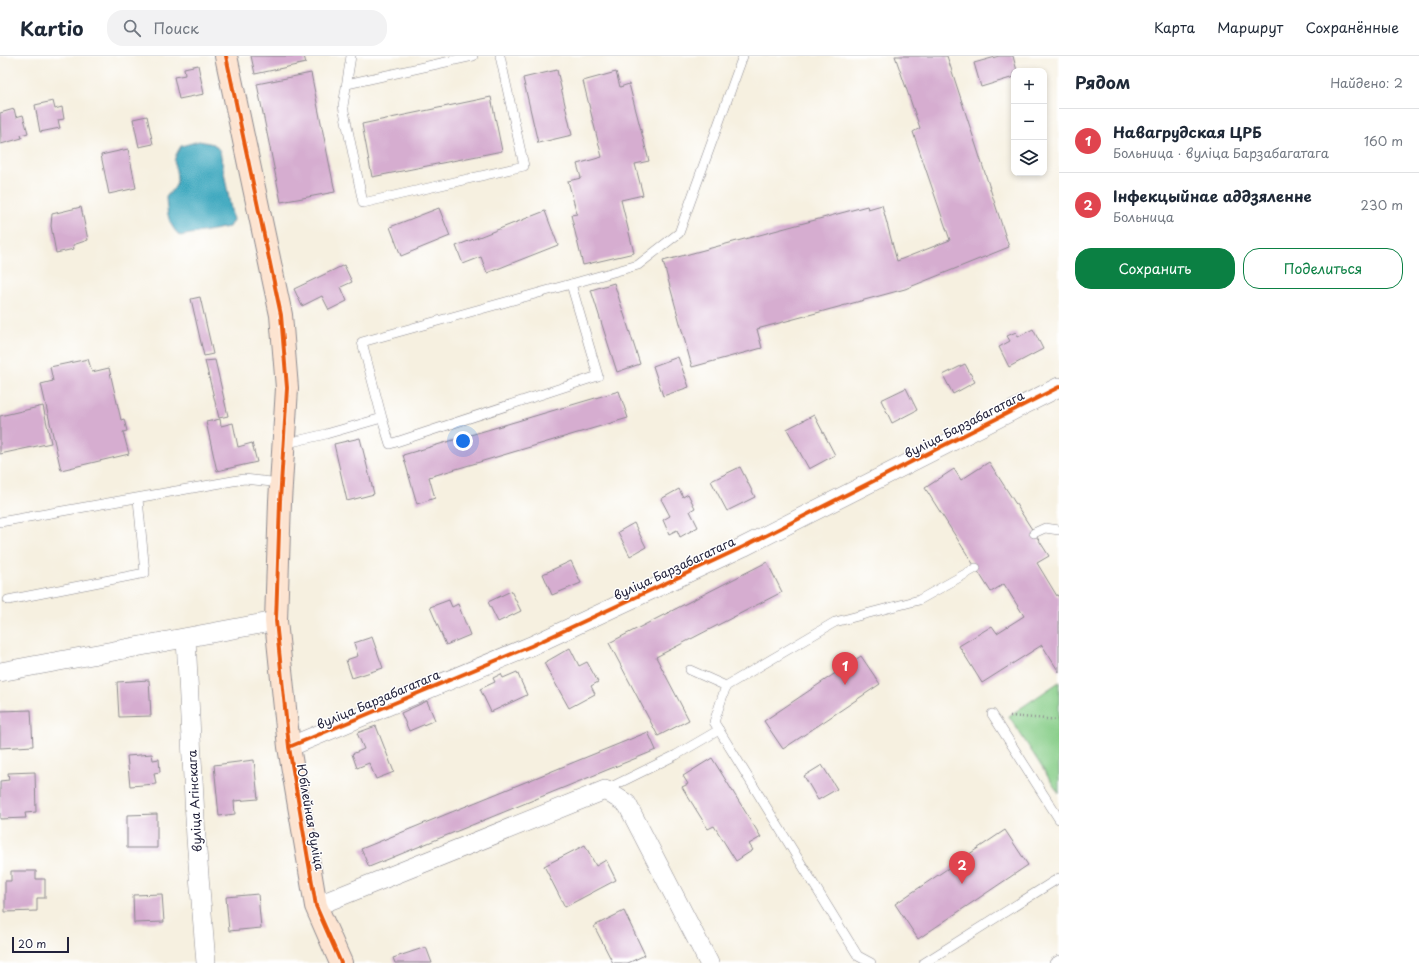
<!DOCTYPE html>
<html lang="ru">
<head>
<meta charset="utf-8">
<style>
	:root { --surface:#fff; --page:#f2f2f3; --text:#1f2937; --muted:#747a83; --line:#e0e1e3; --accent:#0b8043 }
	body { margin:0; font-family:"Playpen Sans",sans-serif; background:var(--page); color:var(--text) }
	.controls { position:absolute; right:12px; top:12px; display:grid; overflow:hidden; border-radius:8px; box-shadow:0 2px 6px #0003 }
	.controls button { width:36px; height:36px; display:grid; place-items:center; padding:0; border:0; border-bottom:1px solid var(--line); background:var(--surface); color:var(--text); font:20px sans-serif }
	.scale { position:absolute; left:12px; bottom:10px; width:57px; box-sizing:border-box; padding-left:4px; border:2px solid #22223b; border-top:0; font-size:11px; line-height:14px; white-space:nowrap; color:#22223b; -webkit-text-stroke:3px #fff; paint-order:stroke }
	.you { position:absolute; left:463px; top:385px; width:14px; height:14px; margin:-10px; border:3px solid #fff; border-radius:50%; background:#1a73e8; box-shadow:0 0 0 6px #1a73e833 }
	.badge { display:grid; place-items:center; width:26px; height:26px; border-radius:50%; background:var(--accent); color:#fff; font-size:13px; font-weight:700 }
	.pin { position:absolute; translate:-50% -33px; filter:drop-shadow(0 1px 2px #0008) }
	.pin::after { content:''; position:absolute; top:21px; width:14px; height:12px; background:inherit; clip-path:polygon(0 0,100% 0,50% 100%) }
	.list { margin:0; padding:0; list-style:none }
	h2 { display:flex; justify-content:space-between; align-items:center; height:52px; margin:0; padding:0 16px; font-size:17px }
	h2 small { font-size:13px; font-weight:400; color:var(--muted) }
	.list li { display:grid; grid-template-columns:26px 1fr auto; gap:12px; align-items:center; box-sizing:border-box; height:64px; padding:0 16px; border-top:1px solid var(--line) }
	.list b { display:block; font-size:15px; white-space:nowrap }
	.list p { margin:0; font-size:13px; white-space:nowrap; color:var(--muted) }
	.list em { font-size:13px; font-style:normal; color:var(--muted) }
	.actions { display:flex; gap:8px; padding:12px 16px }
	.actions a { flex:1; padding:9px 0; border:1px solid var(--accent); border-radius:16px; text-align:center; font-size:14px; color:var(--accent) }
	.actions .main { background:var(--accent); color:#fff }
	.icon { flex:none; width:22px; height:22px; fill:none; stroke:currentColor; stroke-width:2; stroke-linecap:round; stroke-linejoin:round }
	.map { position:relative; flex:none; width:1059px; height:907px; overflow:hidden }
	header { display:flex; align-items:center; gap:24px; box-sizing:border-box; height:56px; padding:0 20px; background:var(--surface); border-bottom:1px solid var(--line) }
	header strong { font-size:19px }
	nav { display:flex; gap:22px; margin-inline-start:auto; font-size:14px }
	.search { width:280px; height:36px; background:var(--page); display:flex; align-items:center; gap:10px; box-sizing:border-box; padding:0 14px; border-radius:16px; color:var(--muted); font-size:15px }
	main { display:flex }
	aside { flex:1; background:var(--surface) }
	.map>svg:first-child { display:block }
	.green { fill:#88ce89; stroke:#557862 }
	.water { fill:#3fa9bf; stroke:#30667d }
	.building { fill:#d6add0 }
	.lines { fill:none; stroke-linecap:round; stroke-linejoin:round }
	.lane-casing { stroke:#8c898e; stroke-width:10 }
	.street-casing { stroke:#8c898e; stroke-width:20 }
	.secondary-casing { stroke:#8c898e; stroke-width:24 }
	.path { stroke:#8c898e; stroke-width:2.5; stroke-dasharray:1 3; stroke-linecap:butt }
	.lane { stroke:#fff; stroke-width:9 }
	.street { stroke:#fff; stroke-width:19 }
	.secondary { stroke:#fde4d1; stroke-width:22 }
	.cycleway-casing { stroke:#fff; stroke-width:6 }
	.cycleway { stroke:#e8590c; stroke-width:4 }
	.labels { text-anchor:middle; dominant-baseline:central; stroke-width:3; stroke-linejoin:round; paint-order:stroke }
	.street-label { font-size:12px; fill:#22223b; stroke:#fff }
</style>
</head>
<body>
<header>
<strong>Kartio</strong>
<div class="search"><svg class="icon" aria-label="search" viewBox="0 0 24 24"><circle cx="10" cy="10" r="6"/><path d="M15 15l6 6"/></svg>Поиск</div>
<nav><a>Карта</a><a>Маршрут</a><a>Сохранённые</a></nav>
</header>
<main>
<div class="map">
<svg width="1059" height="907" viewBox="0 0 1059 907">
	<rect width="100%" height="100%" fill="#fff"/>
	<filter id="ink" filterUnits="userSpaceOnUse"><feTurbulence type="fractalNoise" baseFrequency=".025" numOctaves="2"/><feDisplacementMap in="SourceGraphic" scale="8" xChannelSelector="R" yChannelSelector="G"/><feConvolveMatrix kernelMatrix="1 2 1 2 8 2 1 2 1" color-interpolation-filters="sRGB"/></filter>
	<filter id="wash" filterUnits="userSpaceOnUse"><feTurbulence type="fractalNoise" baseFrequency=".012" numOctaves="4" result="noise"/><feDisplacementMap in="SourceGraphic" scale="16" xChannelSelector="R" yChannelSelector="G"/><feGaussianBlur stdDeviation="0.9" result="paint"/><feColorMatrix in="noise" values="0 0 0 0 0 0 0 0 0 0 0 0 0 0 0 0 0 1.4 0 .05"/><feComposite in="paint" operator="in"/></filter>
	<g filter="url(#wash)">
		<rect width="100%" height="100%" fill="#f6f0e0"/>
		<path class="green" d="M 1059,626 L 1059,738 L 1009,660 Z"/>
		<path class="water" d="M 199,85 L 214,88 L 220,95 L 233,164 L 229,171 L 180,180 C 168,169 167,157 166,141 C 170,136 177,131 177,125 C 177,107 169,109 181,90 Z"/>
		<g id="blocks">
			<g class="building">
				<path d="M 251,0 L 304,0 L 306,7 L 255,18 Z"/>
				<path d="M 895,0 L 947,0 L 1009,191 L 905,233 L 757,273 L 762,292 L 692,311 L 663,205 L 867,150 L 868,153 L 882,149 L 897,205 L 950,184 L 913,76 L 920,72 Z"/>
				<path d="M 999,0 L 1013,0 L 1017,15 L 1014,15 L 1014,21 L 981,31 L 974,7 Z"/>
				<path d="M 198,9 L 204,38 L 179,43 L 174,21 L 185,19 L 184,12 Z"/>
				<path d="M 557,14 L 572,79 L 538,87 L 523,22 Z"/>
				<path d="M 616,16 L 620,31 L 629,28 L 649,105 L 635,108 L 643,139 L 621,144 L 634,197 L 583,209 L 571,159 L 577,158 L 568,125 L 581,122 L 577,108 L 602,101 L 583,25 Z"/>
				<path d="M 311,17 L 335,136 L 281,146 L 257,28 Z"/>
				<path d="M 491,41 L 502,95 L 372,121 L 362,68 Z"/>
				<path d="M 53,45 L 55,53 L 62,51 L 64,63 L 58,64 L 60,72 L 40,76 L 35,49 Z"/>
				<path d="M 14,53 L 16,61 L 23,59 L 28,77 L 21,79 L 22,82 L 1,88 L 0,57 Z"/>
				<path d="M 147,60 L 153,88 L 139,91 L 133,63 Z"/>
				<path d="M 128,93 L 136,132 L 109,138 L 101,99 Z"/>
				<path d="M 81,151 L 88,184 L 73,189 L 74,193 L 56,197 L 51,170 L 52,158 Z"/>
				<path d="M 439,152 L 450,180 L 401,200 L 390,171 Z"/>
				<path d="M 545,155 L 558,189 L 487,217 L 481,201 L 463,208 L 456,190 Z"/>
				<path d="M 344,209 L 352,226 L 341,231 L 347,245 L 329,254 L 322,240 L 302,250 L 294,233 Z"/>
				<path d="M 614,227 L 640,308 L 617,316 L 591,234 Z"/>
				<path d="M 200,241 L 213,298 L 204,300 L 191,243 Z"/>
				<path d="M 1033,273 L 1043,293 L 1009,311 L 999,291 L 1010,285 L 1007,280 L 1016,276 L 1018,281 Z"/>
				<path d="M 678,301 L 689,331 L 663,340 L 653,310 Z"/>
				<path d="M 88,303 L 92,316 L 109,312 L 121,364 L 124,363 L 127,375 L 123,376 L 129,398 L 61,414 L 41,328 L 53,325 L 50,311 Z"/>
				<path d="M 215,304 L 228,360 L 219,362 L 205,305 Z"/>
				<path d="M 965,308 L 975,326 L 953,338 L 943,319 Z"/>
				<path d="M 906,332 L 917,354 L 892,367 L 881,344 Z"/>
				<path d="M 619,335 L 628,362 L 429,421 L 435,442 L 417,448 L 403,399 Z"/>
				<path d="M 43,350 L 51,387 L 0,398 L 0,360 Z"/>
				<path d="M 814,359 L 835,399 L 809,413 L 787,373 Z"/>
				<path d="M 220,363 L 221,370 L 233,367 L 238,391 L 252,387 L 257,406 L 217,415 L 206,366 Z"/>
				<path d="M 360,382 L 374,438 L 347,445 L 334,388 Z"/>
				<path d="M 989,406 L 1049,500 L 1037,507 L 1057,540 L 1059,539 L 1059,616 L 1042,589 L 982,627 L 959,590 L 992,570 L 997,577 L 1024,560 L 1004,528 L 991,536 L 925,432 L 954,413 L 961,424 Z"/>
				<path d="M 740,411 L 755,441 L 727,455 L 711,425 Z"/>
				<path d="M 679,433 L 683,441 L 688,438 L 695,452 L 690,455 L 698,471 L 680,481 L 677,474 L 669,478 L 663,464 L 670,460 L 661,443 Z"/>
				<path d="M 634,467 L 646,491 L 630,500 L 618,476 Z"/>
				<path d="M 571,505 L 581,527 L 552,539 L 543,518 Z"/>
				<path d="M 767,506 L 782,536 L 656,601 L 689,664 L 658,680 L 609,587 Z"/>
				<path d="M 511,535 L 521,555 L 498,566 L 488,546 Z"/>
				<path d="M 449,544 L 452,551 L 458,548 L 470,579 L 446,589 L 430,551 Z"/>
				<path d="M 372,581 L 383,612 L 352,622 L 346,604 L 358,600 L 354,587 Z"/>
				<path d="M 570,592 L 579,610 L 587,606 L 598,626 L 591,630 L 595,638 L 569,652 L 544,607 Z"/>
				<path d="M 861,600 L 880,628 L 783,693 L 764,665 Z"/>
				<path d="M 517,616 L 527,639 L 491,656 L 480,633 L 495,626 L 493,622 L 501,618 L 503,622 Z"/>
				<path d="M 149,624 L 151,660 L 119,661 L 117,626 Z"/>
				<path d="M 427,645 L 435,664 L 409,675 L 401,657 Z"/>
				<path d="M 31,654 L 33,690 L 0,692 L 0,655 Z"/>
				<path d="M 376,670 L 394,716 L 376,723 L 369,707 L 357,712 L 352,698 L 364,693 L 357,677 Z"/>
				<path d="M 648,676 L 656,694 L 369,811 L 361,793 Z"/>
				<path d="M 152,698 L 153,704 L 159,703 L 160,716 L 154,717 L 156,728 L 130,730 L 127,700 Z"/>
				<path d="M 712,702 L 761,781 L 749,788 L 753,794 L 736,805 L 714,770 L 708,773 L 682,731 L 688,728 L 683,720 Z"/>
				<path d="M 254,704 L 258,743 L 234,745 L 235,758 L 219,760 L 214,709 Z"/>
				<path d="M 822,709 L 837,733 L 818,744 L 804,720 Z"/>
				<path d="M 35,716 L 36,756 L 25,757 L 26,762 L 0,763 L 0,725 L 9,724 L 8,717 Z"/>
				<path d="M 157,758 L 157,792 L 127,792 L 127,759 Z"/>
				<path d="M 1005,774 L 1028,809 L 918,883 L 895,848 Z"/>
				<path d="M 585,789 L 596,810 L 606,804 L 616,824 L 565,851 L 544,810 Z"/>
				<path d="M 11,815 L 36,815 L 36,823 L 45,823 L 45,842 L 37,842 L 37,855 L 5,856 L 5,825 L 11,825 Z"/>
				<path d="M 162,838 L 164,866 L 134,867 L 133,839 Z"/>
				<path d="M 258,838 L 261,872 L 229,875 L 226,841 Z"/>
				<path d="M 624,855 L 645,899 L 628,907 L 613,907 L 594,870 Z"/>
				<path d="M 426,891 L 432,907 L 395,907 L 393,902 Z"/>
			</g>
		</g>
	</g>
	<g filter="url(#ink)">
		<use href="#blocks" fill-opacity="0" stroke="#8c898e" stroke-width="1"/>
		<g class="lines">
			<defs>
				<g id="lane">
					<path d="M 351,0 L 343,50 L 363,147 L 524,110 L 500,0"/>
					<path d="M 347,28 L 473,0"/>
					<path d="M 571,228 L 638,209 L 679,177 L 743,0"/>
					<path d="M 283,388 L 326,378 L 382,362 L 390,388 L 598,320 L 571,228 L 362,286 L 382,362"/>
					<path d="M 0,466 L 244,423 L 281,427"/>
					<path d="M 1034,477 L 1045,472 L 1059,474"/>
					<path d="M 8,544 L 145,517 L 138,443"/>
					<path d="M 690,614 L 726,630 L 835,566 L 919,544 L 976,512"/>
					<path d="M 726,630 L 714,666 L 858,900 L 871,907"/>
					<path d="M 992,658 L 1059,763"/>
					<path d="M 605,734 L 676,699 L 719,674"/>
					<path d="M 924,907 L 1059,822"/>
					<path d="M 1054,907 L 1059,904"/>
				</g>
				<g id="street">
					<path d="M 186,582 L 196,782 L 206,907"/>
					<path d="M 0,616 L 276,565"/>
					<path d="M 289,691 L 531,590 L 743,491 L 1059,331"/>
					<path d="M 316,850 L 605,734 L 627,748 L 709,907"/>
				</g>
				<path id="secondary" d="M 226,0 L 281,259 L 287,332 L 280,445 L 276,565 L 289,691 L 316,850 L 341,907"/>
			</defs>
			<use href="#lane" class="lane-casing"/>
			<use href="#street" class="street-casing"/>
			<use href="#secondary" class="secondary-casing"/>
			<path class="path" d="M 1010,660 L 1059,664"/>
			<use href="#lane" class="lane"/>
			<use href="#street" class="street"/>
			<use href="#secondary" class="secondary"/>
			<defs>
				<g id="cycleway">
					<path d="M 226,0 L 281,259 L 287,332 L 280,445 L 276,565 L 289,691 L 316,850 L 341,907"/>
					<path d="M 289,691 L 531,590 L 743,491 L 1059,331"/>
				</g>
			</defs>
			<use href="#cycleway" class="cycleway-casing"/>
			<use href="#cycleway" class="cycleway"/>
		</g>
	</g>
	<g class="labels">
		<g class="street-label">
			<text transform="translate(964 368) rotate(-27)">вуліца Барзабагатага</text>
			<text transform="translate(674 512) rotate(-25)">вуліца Барзабагатага</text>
			<text transform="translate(378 643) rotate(-23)">вуліца Барзабагатага</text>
			<text transform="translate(194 745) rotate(-93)">вуліца Агінскага</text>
			<text transform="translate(311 761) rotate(80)">Юбілейная вуліца</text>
		</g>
	</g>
</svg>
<div class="controls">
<button>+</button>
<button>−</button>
<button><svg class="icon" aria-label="layers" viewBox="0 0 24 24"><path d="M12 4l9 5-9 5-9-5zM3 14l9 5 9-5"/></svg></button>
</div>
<div class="scale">20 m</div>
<div class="you"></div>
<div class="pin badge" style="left:845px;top:629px;background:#e0444e">1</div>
<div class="pin badge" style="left:962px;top:828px;background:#e0444e">2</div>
</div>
<aside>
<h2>Рядом<small>Найдено: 2</small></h2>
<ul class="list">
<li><span class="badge" style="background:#e0444e">1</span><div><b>Навагрудская ЦРБ</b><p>Больница · вуліца Барзабагатага</p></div><em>160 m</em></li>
<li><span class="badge" style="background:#e0444e">2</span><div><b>Інфекцыйнае аддзяленне</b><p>Больница</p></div><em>230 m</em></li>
</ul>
<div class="actions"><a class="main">Сохранить</a><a>Поделиться</a></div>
</aside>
</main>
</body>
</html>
